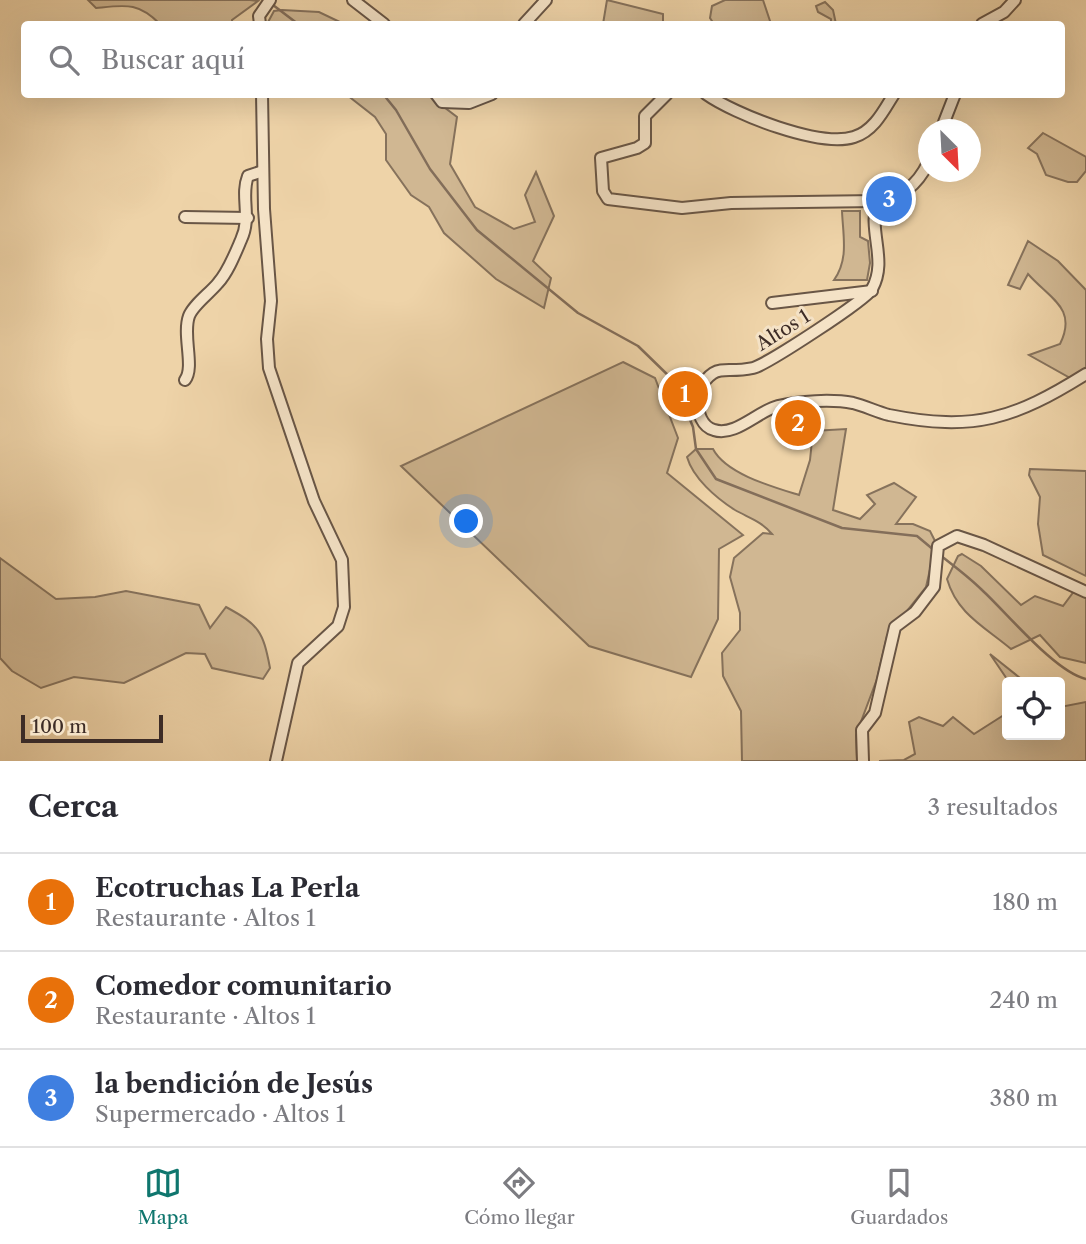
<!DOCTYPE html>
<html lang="es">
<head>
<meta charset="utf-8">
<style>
	:root { --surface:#fff; --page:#f7f7f7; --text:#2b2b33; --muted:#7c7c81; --line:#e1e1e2; --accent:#0f766e }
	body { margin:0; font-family:"Libre Caslon Text",serif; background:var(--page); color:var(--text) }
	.controls { position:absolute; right:21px; bottom:21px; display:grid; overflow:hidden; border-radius:7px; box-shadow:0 7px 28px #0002 }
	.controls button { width:63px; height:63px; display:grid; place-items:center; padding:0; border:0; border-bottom:2px solid var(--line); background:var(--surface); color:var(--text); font:35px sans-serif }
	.compass { position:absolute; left:918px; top:119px; width:63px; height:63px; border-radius:50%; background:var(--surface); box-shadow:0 7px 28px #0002; rotate:156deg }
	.scale { position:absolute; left:21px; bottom:18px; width:142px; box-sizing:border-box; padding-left:7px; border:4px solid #3d2c26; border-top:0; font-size:19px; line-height:24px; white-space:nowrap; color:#3d2c26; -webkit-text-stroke:5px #f4e2c6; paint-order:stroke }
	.you { position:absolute; left:467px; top:522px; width:24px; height:24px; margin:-18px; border:5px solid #fff; border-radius:50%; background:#1a73e8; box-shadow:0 0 0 10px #1a73e833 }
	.badge { display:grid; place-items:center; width:46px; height:46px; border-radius:50%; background:var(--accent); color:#fff; font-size:23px; font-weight:700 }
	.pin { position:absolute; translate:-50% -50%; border:4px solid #fff; box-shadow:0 2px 7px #0006 }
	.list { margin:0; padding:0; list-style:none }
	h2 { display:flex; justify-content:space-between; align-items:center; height:91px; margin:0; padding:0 28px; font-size:30px }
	h2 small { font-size:23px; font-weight:400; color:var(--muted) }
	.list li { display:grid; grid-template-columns:46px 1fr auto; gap:21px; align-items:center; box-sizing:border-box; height:98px; padding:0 28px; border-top:2px solid var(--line) }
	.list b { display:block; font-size:26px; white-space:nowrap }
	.list p { margin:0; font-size:23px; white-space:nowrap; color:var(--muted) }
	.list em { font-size:23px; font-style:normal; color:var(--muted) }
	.icon { flex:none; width:38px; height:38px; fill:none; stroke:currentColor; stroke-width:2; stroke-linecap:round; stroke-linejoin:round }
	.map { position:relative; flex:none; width:1086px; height:761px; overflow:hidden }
	.search { position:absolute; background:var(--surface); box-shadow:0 7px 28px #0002; left:21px; right:21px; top:21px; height:77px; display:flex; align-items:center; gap:18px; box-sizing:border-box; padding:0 24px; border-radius:7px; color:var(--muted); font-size:26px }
	.sheet { height:385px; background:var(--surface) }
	nav { display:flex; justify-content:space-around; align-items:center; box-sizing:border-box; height:98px; border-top:2px solid var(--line); background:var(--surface); font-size:19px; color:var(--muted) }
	nav a { display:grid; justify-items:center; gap:4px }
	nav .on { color:var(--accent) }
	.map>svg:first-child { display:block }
	.green { fill:#d0b792; stroke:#86725c; stroke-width:2 }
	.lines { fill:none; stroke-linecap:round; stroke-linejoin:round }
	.stream { stroke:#836e5a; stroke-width:2.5 }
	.minor-casing { stroke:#695646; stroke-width:14 }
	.minor { stroke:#f4e2c6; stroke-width:10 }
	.labels { text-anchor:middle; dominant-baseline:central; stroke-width:6; stroke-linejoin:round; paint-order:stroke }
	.street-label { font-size:19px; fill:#3d2c26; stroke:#f4e2c6 }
</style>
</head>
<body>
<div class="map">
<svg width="1086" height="761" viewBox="0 0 1086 761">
	<rect width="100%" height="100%" fill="#eed3a8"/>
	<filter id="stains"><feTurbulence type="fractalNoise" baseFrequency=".00286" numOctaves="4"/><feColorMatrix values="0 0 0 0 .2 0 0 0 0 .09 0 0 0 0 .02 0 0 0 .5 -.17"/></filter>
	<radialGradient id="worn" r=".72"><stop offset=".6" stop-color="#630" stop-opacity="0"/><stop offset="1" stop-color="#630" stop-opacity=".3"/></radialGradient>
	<g class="green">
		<path d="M 88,0 L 250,0 L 258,1 L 232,20 L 232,24 L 160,24 C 138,2 126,5 96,8 Z"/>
		<path d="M 607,0 L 663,14 L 663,24 L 603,24 Z"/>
		<path d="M 725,0 L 763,0 L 771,24 L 714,24 L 710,18 L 712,6 Z"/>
		<path d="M 825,2 L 833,10 L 836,24 L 831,24 L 831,19 L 818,12 L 816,6 Z"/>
		<path d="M 282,10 L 319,12 L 344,24 L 267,24 L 274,11 Z"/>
		<path d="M 347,95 L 428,95 L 457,117 L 450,164 L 475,207 L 514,229 L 535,222 L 525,195 L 536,172 L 554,216 L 533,261 L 551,278 L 544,308 L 496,279 L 444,233 L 429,207 L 411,195 L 386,160 L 386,134 L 375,117 Z"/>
		<path d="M 1043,133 L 1086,157 L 1086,171 L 1077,182 L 1068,182 L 1046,175 L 1037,154 L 1028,148 Z"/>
		<path d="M 842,211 L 860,211 L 860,237 L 868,241 L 870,263 L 867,280 L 834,280 C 849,259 843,236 842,211 Z"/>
		<path d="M 1028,241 L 1058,261 L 1086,290 L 1086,367 L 1072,379 L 1029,355 L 1060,344 C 1078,308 1049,298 1028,274 L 1020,289 L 1008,285 Z"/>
		<path d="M 623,362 L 655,378 L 678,438 L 667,473 L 743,535 L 719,549 L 718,619 L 691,677 L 589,646 L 401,466 Z"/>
		<path d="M 846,429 L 833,510 L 860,519 L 875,504 L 867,495 L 894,483 L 916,497 L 896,524 L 913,524 L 930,531 L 936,543 L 926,587 L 887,636 L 877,679 L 856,735 L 857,761 L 742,761 L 741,711 L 723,676 L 722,653 L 740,630 L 740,613 L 730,577 L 734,558 L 763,533 L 772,534 C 761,521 749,518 735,510 C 716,498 693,478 687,457 L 696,449 L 713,449 C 726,474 773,487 799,495 L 810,460 L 813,431 Z"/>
		<path d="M 1030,469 L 1086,471 L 1086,576 L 1043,555 L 1038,524 L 1040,497 L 1029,475 Z"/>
		<path d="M 962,554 L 981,566 L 1021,605 L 1035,596 L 1063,606 L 1075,590 L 1086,594 L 1086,663 L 1060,657 L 1040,635 L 1011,649 C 985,627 957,614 947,579 L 958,556 Z"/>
		<path d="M 0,558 L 56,599 L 95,597 L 126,591 L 199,605 L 210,628 L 226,607 C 259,625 263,631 270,668 L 263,679 L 212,668 L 205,654 L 186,653 L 124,683 L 74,677 L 41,688 L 12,671 L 0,658 Z"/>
		<path d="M 990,654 L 1025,682 L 1009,682 Z"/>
		<path d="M 1086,702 L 1086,761 L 879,761 L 904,760 L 915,754 L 909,722 L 919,717 L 943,726 L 953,717 L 974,734 L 1007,713 L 1007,735 L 1060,735 L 1060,707 Z"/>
	</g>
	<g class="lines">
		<g class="stream">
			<path d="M 273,5 L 298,24"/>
			<path d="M 383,94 L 396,110 L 430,169 L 477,230 L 578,313 L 638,346 L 674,381 L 693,427 L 696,449 L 716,479 L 842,528 L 917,536 L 935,551"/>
			<path d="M 940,555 C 954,566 969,577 982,590 C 1007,613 1055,672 1086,679"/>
		</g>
		<defs>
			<g id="minor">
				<path d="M 353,0 L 384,24"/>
				<path d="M 260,24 L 259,16 L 270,0"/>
				<path d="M 524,24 L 546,0"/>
				<path d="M 982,24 L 1004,12 L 1015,0"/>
				<path d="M 262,94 L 264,209 L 271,301 L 267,339 L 269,368 L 314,501 L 342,560 L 344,607 L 338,626 L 298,663 L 276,761"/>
				<path d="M 436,94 L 442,102 L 469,103 L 492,94"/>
				<path d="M 667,94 L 645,116 L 645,143 L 637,148 L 601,158 L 603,191 L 608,199 L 682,208 L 731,203 L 877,201"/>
				<path d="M 706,94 C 734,114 820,148 854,137 C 874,131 884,110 894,94"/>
				<path d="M 941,130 L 955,94"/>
				<path d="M 928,163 C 918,184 902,198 877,201 C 868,233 888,260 872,289 C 866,300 766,365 753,368 C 720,375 717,359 695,395 C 698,408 699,426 714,430 C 735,437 758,411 778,406 C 799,401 832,399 853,403 C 865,406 877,412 889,415 C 974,432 1014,419 1086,374"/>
				<path d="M 185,217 L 248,218"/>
				<path d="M 772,303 L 872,291"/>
				<path d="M 185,380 C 195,367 182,335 189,316 C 193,305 210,293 218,283 C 228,272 235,254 241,240 C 252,217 240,196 248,176 L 263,171"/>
				<path d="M 863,761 L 862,730 L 875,713 L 895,627 L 915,612 L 934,587 L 938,546 L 957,536 L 984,545 L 1086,592"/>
			</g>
		</defs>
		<use href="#minor" class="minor-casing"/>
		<use href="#minor" class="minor"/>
	</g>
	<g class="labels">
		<g class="street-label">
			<text transform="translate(783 330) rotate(-32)">Altos 1</text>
		</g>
	</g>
	<rect width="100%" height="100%" filter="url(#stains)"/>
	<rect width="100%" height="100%" fill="url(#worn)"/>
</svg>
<div class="controls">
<button><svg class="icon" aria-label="locate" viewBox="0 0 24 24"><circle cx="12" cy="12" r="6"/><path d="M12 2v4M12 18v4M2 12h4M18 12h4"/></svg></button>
</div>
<svg class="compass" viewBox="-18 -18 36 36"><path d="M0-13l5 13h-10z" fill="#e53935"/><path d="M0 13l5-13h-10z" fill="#7c7c81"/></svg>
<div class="scale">100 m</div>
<div class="you"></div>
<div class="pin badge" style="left:685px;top:394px;background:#e8710a">1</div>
<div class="pin badge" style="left:798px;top:423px;background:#e8710a">2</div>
<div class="pin badge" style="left:889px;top:199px;background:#3f7fe0">3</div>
<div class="search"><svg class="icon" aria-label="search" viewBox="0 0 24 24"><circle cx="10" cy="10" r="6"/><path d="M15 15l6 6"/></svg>Buscar aquí</div>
</div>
<section class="sheet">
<h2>Cerca<small>3 resultados</small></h2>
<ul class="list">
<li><span class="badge" style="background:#e8710a">1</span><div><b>Ecotruchas La Perla</b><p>Restaurante · Altos 1</p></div><em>180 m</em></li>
<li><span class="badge" style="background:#e8710a">2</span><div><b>Comedor comunitario</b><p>Restaurante · Altos 1</p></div><em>240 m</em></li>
<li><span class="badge" style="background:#3f7fe0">3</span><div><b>la bendición de Jesús</b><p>Supermercado · Altos 1</p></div><em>380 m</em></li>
</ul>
</section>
<nav>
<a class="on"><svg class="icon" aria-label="map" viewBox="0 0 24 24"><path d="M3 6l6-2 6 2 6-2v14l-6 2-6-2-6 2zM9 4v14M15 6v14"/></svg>Mapa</a>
<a><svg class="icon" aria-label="directions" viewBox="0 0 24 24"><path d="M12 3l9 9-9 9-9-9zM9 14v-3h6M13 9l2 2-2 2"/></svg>Cómo llegar</a>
<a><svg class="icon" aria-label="saved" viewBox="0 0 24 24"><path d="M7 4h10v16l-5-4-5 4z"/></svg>Guardados</a>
</nav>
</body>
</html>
